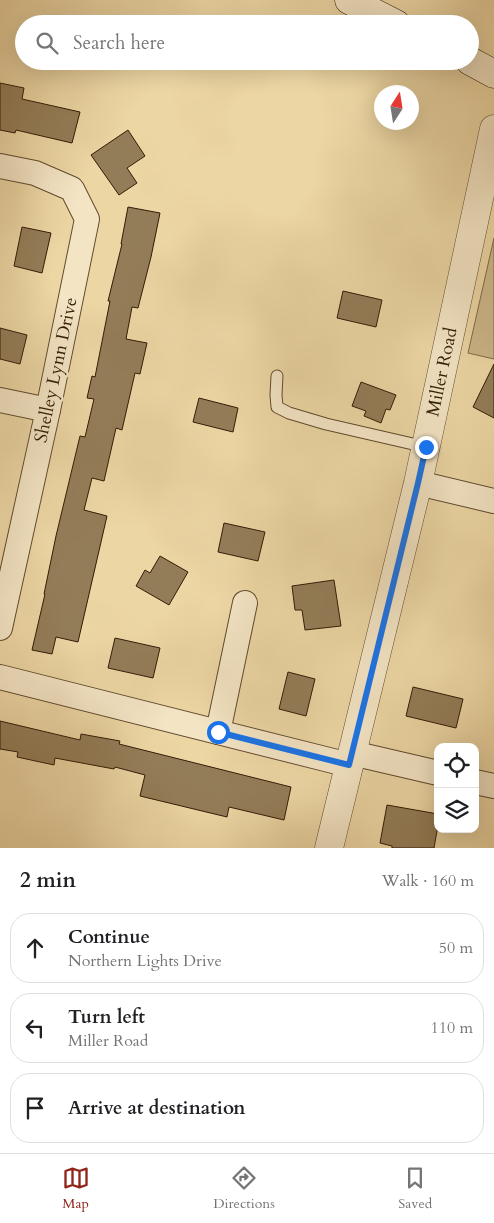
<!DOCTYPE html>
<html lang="en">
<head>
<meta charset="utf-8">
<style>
	:root { --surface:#fff; --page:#f6f6f6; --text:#202124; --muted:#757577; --line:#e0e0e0; --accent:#8f2418 }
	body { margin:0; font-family:Cardo,serif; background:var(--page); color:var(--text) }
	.controls { position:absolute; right:15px; bottom:15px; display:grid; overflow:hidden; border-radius:10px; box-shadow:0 5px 20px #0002 }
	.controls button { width:45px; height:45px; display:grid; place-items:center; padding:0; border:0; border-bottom:1px solid var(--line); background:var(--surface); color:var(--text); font:25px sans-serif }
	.compass { position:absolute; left:374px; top:85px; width:45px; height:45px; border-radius:50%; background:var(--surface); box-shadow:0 5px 20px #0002; rotate:12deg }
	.stop { position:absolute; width:15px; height:15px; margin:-11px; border:4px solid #1a73e8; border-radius:50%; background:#fff }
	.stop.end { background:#1a73e8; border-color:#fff; box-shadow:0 1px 5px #0008 }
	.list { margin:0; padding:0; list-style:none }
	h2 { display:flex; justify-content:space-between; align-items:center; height:65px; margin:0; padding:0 20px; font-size:21px }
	h2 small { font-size:16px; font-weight:400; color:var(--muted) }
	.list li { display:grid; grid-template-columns:32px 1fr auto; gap:15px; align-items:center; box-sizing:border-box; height:70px; margin:0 10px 10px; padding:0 10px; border:1px solid var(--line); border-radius:20px }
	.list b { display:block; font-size:19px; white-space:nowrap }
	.list p { margin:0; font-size:16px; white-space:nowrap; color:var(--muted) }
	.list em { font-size:16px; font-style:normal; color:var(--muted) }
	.icon { flex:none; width:28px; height:28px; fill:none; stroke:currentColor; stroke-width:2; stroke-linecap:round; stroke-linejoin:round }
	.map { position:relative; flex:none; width:494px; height:848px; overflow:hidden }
	.search { position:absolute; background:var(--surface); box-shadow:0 5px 20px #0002; left:15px; right:15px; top:15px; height:55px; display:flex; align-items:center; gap:12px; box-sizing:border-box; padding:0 18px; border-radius:28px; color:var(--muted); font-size:19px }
	.sheet { height:305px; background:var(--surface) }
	nav { display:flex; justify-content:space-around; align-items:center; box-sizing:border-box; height:70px; border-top:1px solid var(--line); background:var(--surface); font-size:14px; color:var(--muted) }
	nav a { display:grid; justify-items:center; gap:2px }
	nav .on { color:var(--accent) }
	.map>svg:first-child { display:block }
	.green { fill:#ccb689; stroke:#7f6948 }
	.building { fill:#937d58; stroke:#321c06 }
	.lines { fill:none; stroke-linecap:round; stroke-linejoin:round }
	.service-casing { stroke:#604a2e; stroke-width:13 }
	.minor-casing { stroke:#604a2e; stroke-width:26 }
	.tertiary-casing { stroke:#604a2e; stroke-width:29 }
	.secondary-casing { stroke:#321c06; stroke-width:29 }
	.service { stroke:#f3e4c4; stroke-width:11 }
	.minor { stroke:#f3e4c4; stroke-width:24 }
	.tertiary { stroke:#f3e4c4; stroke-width:28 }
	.secondary { stroke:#f3e4c4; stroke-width:28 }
	.route { stroke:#1a73e8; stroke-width:6 }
	.labels { text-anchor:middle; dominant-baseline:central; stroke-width:5; stroke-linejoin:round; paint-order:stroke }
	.street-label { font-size:18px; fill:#321c06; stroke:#f3e4c4 }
</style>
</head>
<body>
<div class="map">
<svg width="494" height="848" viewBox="0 0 494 848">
	<rect width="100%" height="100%" fill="#ecd6a4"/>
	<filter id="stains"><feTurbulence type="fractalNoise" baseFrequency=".004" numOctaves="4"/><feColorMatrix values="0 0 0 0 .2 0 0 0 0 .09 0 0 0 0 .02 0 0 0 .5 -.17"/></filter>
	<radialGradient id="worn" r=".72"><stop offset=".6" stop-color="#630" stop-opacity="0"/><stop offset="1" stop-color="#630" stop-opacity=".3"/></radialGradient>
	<path class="green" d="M 494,238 L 494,359 L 468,353 Z"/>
	<g class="building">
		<path d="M 0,83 L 24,88 L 22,99 L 80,112 L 72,143 L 16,130 L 15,133 L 0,130 Z"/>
		<path d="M 128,130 L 145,156 L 127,168 L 137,183 L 119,195 L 91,155 Z"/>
		<path d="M 128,207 L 160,213 L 151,257 L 138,308 L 132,307 L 126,339 L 147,343 L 140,374 L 135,373 L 122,430 L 116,428 L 104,481 L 92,478 L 84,510 L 107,516 L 78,642 L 56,637 L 52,654 L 32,650 L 45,594 L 44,594 L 56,536 L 80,436 L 85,437 L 94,399 L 87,398 L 92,376 L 95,377 L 110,301 L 108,301 L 122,244 L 121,244 Z"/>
		<path d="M 22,227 L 51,233 L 42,273 L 14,266 Z"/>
		<path d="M 343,291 L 382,300 L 376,327 L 337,318 Z"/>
		<path d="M 0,328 L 27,335 L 20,364 L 0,359 Z"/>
		<path d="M 494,364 L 494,418 L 473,407 Z"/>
		<path d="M 361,382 L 396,395 L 390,410 L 386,409 L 381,423 L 364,416 L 366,411 L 352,406 Z"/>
		<path d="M 199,398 L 238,408 L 233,432 L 193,422 Z"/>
		<path d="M 224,523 L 265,532 L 258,561 L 218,552 Z"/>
		<path d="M 160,556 L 188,572 L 169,605 L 136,586 L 145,570 L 150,573 Z"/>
		<path d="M 334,580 L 341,626 L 305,630 L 302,610 L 295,610 L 292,586 Z"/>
		<path d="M 115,638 L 160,648 L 153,678 L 108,668 Z"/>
		<path d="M 288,672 L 315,679 L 306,716 L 279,709 Z"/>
		<path d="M 413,687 L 463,699 L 456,728 L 406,716 Z"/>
		<path d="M 0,721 L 80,740 L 81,734 L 120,741 L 119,744 L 291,787 L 284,820 L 229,807 L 227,817 L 140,796 L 145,775 L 115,767 L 114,769 L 55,758 L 54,765 L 17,757 L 18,752 L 0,749 Z"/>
		<path d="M 387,805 L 438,814 L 438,825 L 434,848 L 392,848 L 392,846 L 380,843 Z"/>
	</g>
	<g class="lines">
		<defs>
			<path id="service" d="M 277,376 L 276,395 L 277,407 L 289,413 L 326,424 L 426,447"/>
			<g id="minor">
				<path d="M 0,166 L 35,173 L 72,189 L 87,219 L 48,410 L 0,628"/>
				<path d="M 0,400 L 48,410"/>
				<path d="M 418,483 L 494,501"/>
				<path d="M 0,677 L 349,765"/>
				<path d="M 218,732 L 245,603"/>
				<path d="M 352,753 L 438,773"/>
				<path d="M 475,782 L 494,786"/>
			</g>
			<path id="tertiary" d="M 329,848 L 418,483 L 494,129"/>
			<g id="secondary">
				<path d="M 349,0 L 396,24"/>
				<path d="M 470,61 L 494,74"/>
			</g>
		</defs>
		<use href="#service" class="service-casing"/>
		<use href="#minor" class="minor-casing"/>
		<use href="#tertiary" class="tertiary-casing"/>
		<use href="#secondary" class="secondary-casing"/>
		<use href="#service" class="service"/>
		<use href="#minor" class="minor"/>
		<use href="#tertiary" class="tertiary"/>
		<use href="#secondary" class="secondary"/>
	</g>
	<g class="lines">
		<path class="route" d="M 218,732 L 349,765 L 418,483 L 426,447"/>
	</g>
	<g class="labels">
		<g class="street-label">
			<text transform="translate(56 370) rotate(-78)">Shelley Lynn Drive</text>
			<text transform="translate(442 372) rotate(-78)">Miller Road</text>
		</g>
	</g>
	<rect width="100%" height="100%" filter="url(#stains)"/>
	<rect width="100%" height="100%" fill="url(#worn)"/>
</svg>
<div class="controls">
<button><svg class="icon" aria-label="locate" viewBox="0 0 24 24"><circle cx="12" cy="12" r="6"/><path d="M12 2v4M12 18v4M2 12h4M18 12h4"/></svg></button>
<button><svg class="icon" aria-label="layers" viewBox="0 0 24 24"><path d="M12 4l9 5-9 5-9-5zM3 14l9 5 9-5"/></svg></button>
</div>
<svg class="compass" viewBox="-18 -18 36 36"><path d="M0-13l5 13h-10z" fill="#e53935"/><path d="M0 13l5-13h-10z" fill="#757577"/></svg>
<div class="stop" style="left:218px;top:732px"></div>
<div class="stop end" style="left:426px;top:447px"></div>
<div class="search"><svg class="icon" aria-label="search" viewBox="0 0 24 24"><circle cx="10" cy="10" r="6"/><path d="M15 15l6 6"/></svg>Search here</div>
</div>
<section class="sheet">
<h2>2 min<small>Walk · 160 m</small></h2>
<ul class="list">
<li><svg class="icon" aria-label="ahead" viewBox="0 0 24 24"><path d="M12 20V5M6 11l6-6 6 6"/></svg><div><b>Continue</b><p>Northern Lights Drive</p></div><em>50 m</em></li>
<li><svg class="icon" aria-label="left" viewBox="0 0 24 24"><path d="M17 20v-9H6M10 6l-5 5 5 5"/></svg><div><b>Turn left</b><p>Miller Road</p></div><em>110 m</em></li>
<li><svg class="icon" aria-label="arrive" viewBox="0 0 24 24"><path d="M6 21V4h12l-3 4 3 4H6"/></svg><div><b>Arrive at destination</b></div></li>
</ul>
</section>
<nav>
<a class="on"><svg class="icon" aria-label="map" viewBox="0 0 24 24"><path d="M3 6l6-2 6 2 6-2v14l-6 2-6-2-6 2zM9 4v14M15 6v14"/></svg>Map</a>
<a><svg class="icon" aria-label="directions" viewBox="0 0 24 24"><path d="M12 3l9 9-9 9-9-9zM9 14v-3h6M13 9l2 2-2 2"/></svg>Directions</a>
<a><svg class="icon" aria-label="saved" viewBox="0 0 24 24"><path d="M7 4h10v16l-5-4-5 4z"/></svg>Saved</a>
</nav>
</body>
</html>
